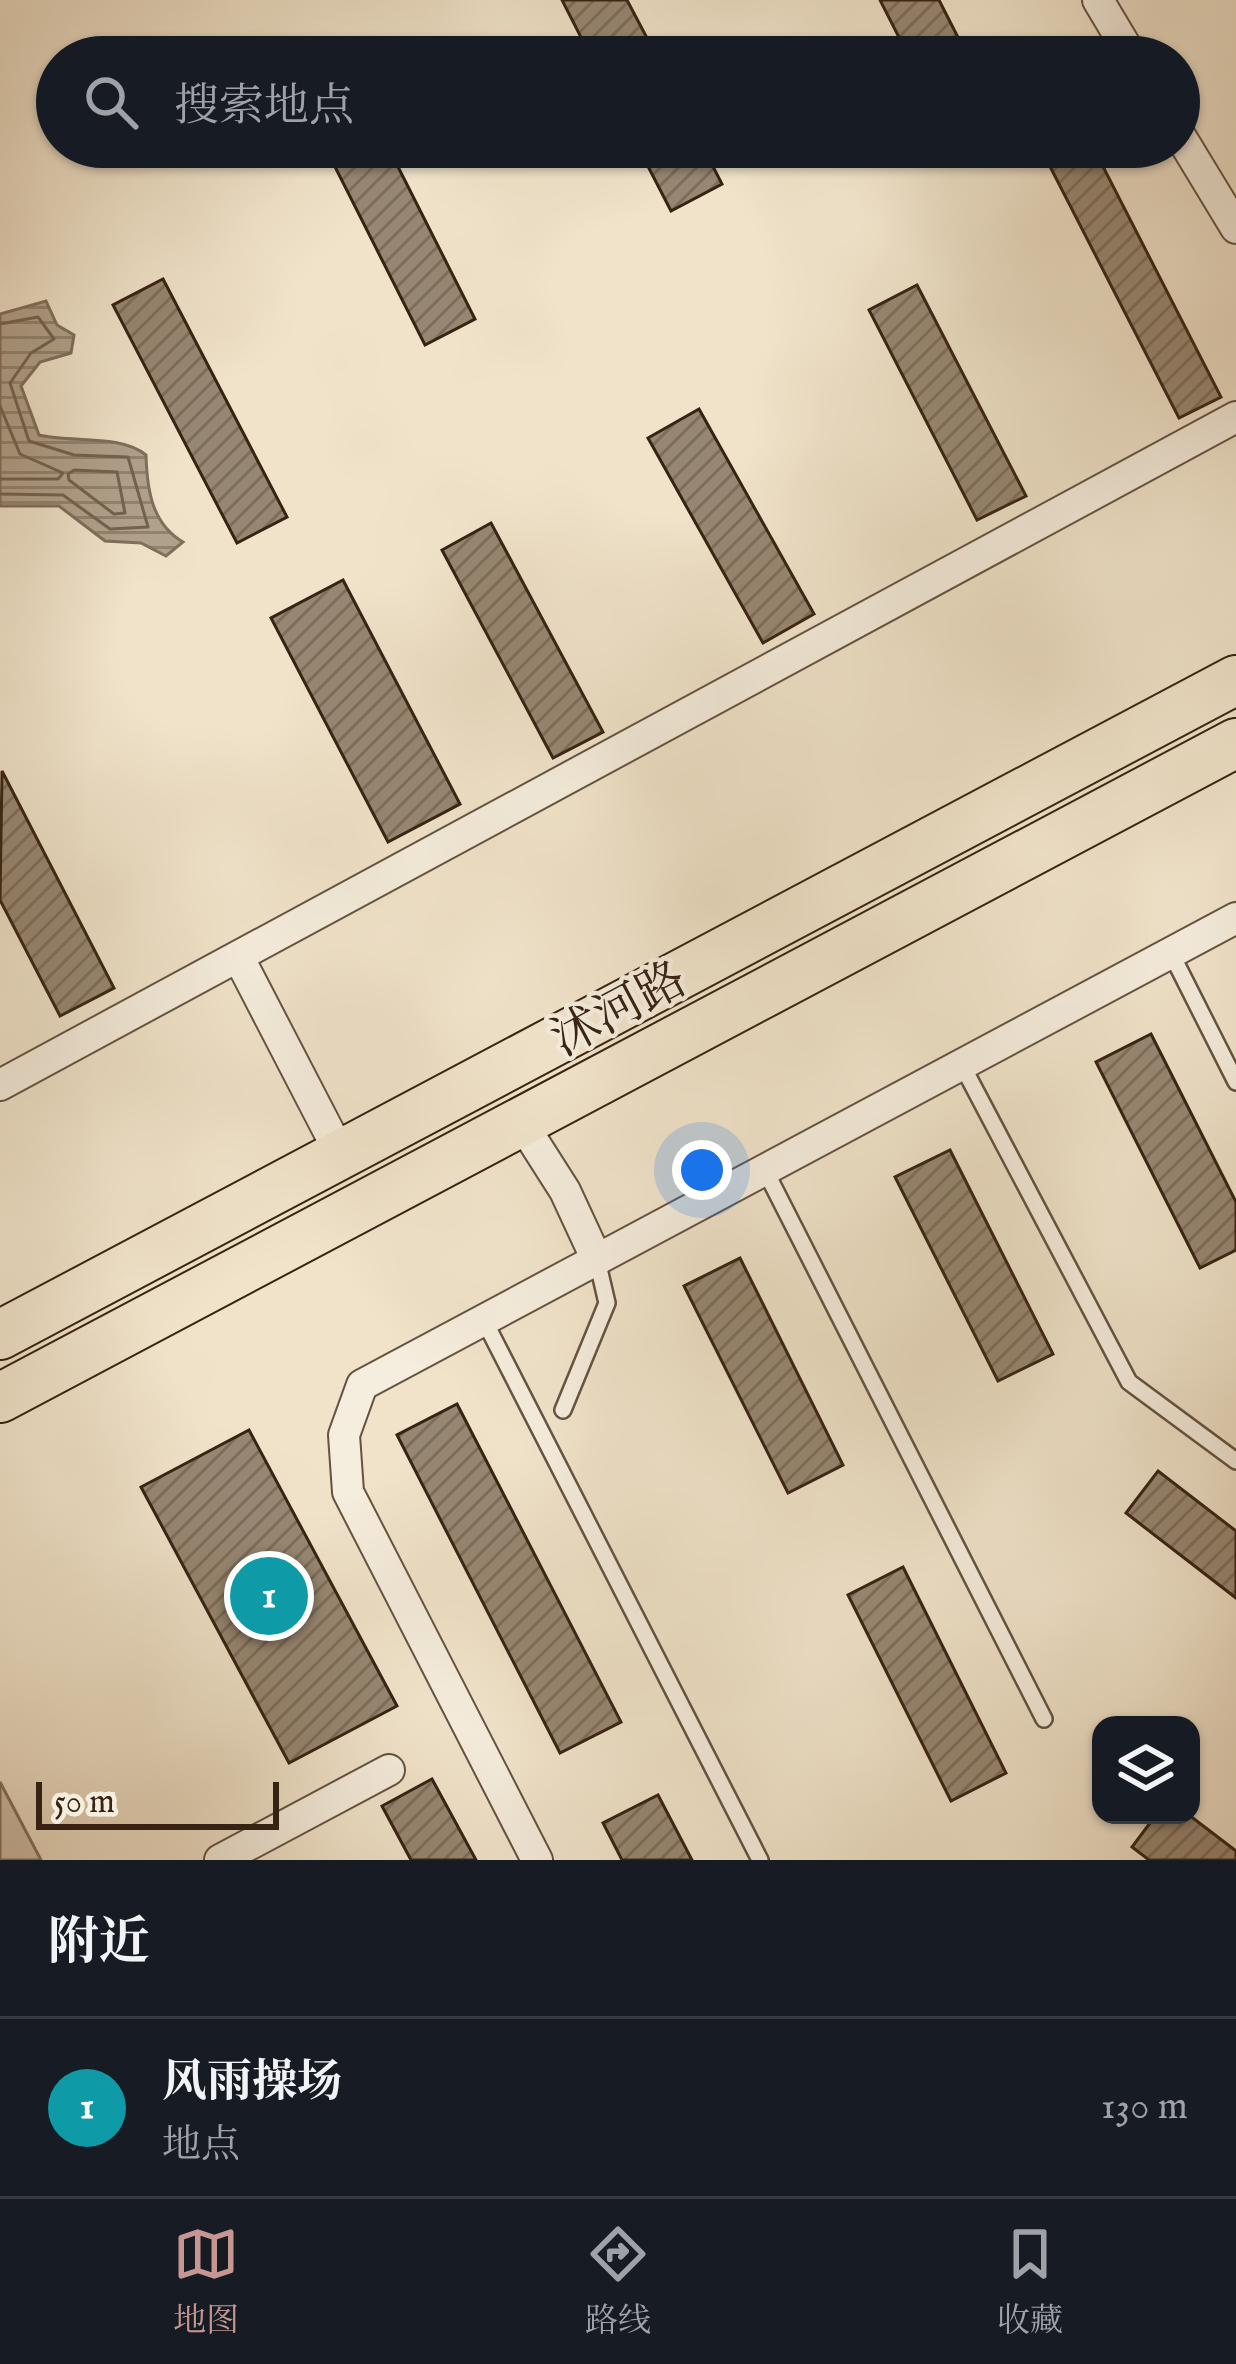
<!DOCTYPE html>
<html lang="zh">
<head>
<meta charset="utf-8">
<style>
	:root { --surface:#171b24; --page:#20242c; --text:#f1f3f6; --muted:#9ea1a6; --line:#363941; --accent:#c59692 }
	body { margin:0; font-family:"IM FELL English","Noto Serif SC",serif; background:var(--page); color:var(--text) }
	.controls { position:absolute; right:36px; bottom:36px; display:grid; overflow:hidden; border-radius:24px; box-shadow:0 3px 9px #0004 }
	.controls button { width:108px; height:108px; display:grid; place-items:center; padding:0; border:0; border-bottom:3px solid var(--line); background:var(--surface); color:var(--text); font:60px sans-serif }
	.scale { position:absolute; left:36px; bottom:30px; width:243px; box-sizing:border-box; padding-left:12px; border:6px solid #372313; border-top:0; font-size:33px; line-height:42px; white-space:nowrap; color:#372313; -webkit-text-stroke:9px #f5eddd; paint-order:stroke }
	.you { position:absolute; left:702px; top:1170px; width:42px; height:42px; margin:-30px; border:9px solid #fff; border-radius:50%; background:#1a73e8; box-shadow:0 0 0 18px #1a73e833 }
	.badge { display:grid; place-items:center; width:78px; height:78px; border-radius:50%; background:var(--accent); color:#fff; font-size:39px; font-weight:700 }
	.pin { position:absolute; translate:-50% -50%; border:6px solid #fff; box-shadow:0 3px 12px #0006 }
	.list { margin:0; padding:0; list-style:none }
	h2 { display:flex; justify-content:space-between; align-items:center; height:156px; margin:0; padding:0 48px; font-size:51px }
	h2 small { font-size:39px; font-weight:400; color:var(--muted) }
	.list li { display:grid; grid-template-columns:78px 1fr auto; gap:36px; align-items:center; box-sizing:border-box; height:180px; padding:0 48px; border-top:3px solid var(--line) }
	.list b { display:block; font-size:45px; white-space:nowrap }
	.list p { margin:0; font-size:39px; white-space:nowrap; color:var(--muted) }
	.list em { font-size:39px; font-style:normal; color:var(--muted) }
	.icon { flex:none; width:66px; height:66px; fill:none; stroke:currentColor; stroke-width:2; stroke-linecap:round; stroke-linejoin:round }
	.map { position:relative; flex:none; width:1236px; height:1860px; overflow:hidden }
	.search { position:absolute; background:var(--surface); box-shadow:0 3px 9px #0004; left:36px; right:36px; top:36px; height:132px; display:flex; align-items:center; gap:30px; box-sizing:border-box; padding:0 42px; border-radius:66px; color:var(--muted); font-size:45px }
	.sheet { height:336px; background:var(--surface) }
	nav { display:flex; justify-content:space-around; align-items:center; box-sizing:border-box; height:168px; border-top:3px solid var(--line); background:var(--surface); font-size:33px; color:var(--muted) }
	nav a { display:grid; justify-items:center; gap:6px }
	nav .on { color:var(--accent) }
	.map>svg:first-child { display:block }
	.pitch { fill:#d1c2ab; stroke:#84725f; stroke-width:3 }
	.water { fill:url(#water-rules); stroke:#806f5c; stroke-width:3 }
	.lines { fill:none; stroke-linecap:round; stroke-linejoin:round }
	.shore { stroke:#746250; stroke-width:3 }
	.building { fill:url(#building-hatch); stroke:#372313; stroke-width:3 }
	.service-casing { stroke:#655341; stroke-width:20 }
	.minor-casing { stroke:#655341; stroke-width:34 }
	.primary-casing { stroke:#372313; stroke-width:52 }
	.service { stroke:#f5eddd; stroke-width:15 }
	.minor { stroke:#f5eddd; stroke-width:30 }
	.primary { stroke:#f0e3ca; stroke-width:48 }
	.labels { text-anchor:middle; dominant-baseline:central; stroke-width:9; stroke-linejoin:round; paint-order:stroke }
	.street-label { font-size:48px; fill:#372313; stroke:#f5eddd }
</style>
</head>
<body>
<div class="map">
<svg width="1236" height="1860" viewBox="0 0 1236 1860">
	<defs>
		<pattern id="water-rules" width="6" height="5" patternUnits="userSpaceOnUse" patternTransform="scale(3)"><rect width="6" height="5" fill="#b1a28c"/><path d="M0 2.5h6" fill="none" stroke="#918471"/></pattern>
		<pattern id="building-hatch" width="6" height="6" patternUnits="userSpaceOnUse" patternTransform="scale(3)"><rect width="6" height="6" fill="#978772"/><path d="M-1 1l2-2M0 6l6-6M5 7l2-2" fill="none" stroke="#7c6e5c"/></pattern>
	</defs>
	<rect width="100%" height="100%" fill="#f0e3ca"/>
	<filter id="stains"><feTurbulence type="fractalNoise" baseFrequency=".00167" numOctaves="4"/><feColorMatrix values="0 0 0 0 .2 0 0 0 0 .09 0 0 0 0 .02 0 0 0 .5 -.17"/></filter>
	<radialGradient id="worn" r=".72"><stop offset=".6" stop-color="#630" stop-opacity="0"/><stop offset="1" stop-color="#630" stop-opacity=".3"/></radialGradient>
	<path class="pitch" d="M 0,1782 L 41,1860 L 0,1860 Z"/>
	<path class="water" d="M 46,301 L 57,325 L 74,335 L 71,353 L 40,362 L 21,386 L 39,435 C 72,443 120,434 146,455 C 147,490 152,524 183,542 L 166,556 L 141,543 L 105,541 L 59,506 L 0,506 L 0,314 Z"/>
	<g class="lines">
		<g class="shore">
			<path d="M 0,324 L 38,317 L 54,339 L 31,353 L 10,383 L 29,441 L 74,455 L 128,457 L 148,527 L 110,529 L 63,495 L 0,494"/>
			<path d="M 0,406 L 20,454 L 63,473 L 58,479 L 0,479"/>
			<path d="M 74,470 L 117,472 L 125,513 L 114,514 L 69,480 L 68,474 Z"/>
		</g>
	</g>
	<g class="building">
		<path d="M 562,0 L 627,0 L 657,57 L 591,57 Z"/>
		<path d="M 880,0 L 939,0 L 968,57 L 909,57 Z"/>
		<path d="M 325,147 L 388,147 L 475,319 L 425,345 Z"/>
		<path d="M 638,147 L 703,147 L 722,184 L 671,211 Z"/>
		<path d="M 1040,147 L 1093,147 L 1221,397 L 1179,418 Z"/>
		<path d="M 163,279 L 287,517 L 237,543 L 113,305 Z"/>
		<path d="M 917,285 L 1026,496 L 977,520 L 869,310 Z"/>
		<path d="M 699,409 L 814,614 L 763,643 L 648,438 Z"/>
		<path d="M 491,523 L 603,732 L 553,758 L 442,550 Z"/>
		<path d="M 343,580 L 460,804 L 388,842 L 271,618 Z"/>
		<path d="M 2,771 L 114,988 L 60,1016 L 0,900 Z"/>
		<path d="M 1151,1034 L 1236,1202 L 1236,1250 L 1200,1268 L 1096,1062 Z"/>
		<path d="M 950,1150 L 1053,1354 L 998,1381 L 895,1177 Z"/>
		<path d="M 740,1258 L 843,1465 L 788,1493 L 684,1286 Z"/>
		<path d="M 457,1404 L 621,1722 L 560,1753 L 397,1435 Z"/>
		<path d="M 249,1430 L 397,1706 L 289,1763 L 141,1487 Z"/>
		<path d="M 1158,1471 L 1236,1531 L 1236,1598 L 1126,1513 Z"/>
		<path d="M 903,1567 L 1006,1773 L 951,1801 L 848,1595 Z"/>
		<path d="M 432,1779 L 476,1860 L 411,1860 L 382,1806 Z"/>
		<path d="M 658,1795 L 692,1860 L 622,1860 L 603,1823 Z"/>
		<path d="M 1156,1815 L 1189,1815 L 1236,1851 L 1236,1860 L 1149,1860 L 1132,1847 Z"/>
	</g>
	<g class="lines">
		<defs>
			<g id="service">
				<path d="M 1171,953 L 1236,1082"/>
				<path d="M 962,1065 L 1129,1382 L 1236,1461"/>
				<path d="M 765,1170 L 1044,1719"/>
				<path d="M 484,1320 L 760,1860"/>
				<path d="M 563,1410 L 607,1303 L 597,1260"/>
			</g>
			<g id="minor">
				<path d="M 1098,0 L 1132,57"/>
				<path d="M 1179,134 L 1236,228"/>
				<path d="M 240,960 L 342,1157"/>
				<path d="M 0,1085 L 1236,417"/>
				<path d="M 523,1125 L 565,1191 L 597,1260"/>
				<path d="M 220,1860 L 389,1770"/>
				<path d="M 537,1860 L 348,1492 L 344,1435 L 362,1385 L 1236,918"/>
			</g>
			<g id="primary">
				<path d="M 0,1335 L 1236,680"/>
				<path d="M 0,1398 L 1236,743"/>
			</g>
		</defs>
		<use href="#service" class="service-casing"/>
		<use href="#minor" class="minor-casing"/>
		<use href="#primary" class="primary-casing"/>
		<use href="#service" class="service"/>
		<use href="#minor" class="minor"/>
		<use href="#primary" class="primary"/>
	</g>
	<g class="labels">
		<g class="street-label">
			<text transform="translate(620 1011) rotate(-28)">沭河路</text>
		</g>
	</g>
	<rect width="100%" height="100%" filter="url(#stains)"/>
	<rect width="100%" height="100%" fill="url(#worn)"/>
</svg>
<div class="controls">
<button><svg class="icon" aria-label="layers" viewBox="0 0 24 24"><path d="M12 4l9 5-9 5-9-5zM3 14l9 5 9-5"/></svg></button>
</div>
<div class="scale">50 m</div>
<div class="you"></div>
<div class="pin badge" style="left:269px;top:1596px;background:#0f9aa8">1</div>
<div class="search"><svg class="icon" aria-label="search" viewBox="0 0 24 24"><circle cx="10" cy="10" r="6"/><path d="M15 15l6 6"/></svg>搜索地点</div>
</div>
<section class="sheet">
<h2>附近<small></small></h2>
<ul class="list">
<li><span class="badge" style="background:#0f9aa8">1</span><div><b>风雨操场</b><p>地点</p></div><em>130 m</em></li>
</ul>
</section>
<nav>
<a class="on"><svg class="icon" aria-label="map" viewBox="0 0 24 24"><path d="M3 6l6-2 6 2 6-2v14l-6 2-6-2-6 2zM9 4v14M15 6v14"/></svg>地图</a>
<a><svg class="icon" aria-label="directions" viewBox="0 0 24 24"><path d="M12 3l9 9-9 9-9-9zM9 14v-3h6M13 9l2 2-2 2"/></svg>路线</a>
<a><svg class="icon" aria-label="saved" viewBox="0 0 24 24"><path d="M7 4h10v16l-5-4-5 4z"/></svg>收藏</a>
</nav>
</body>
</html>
